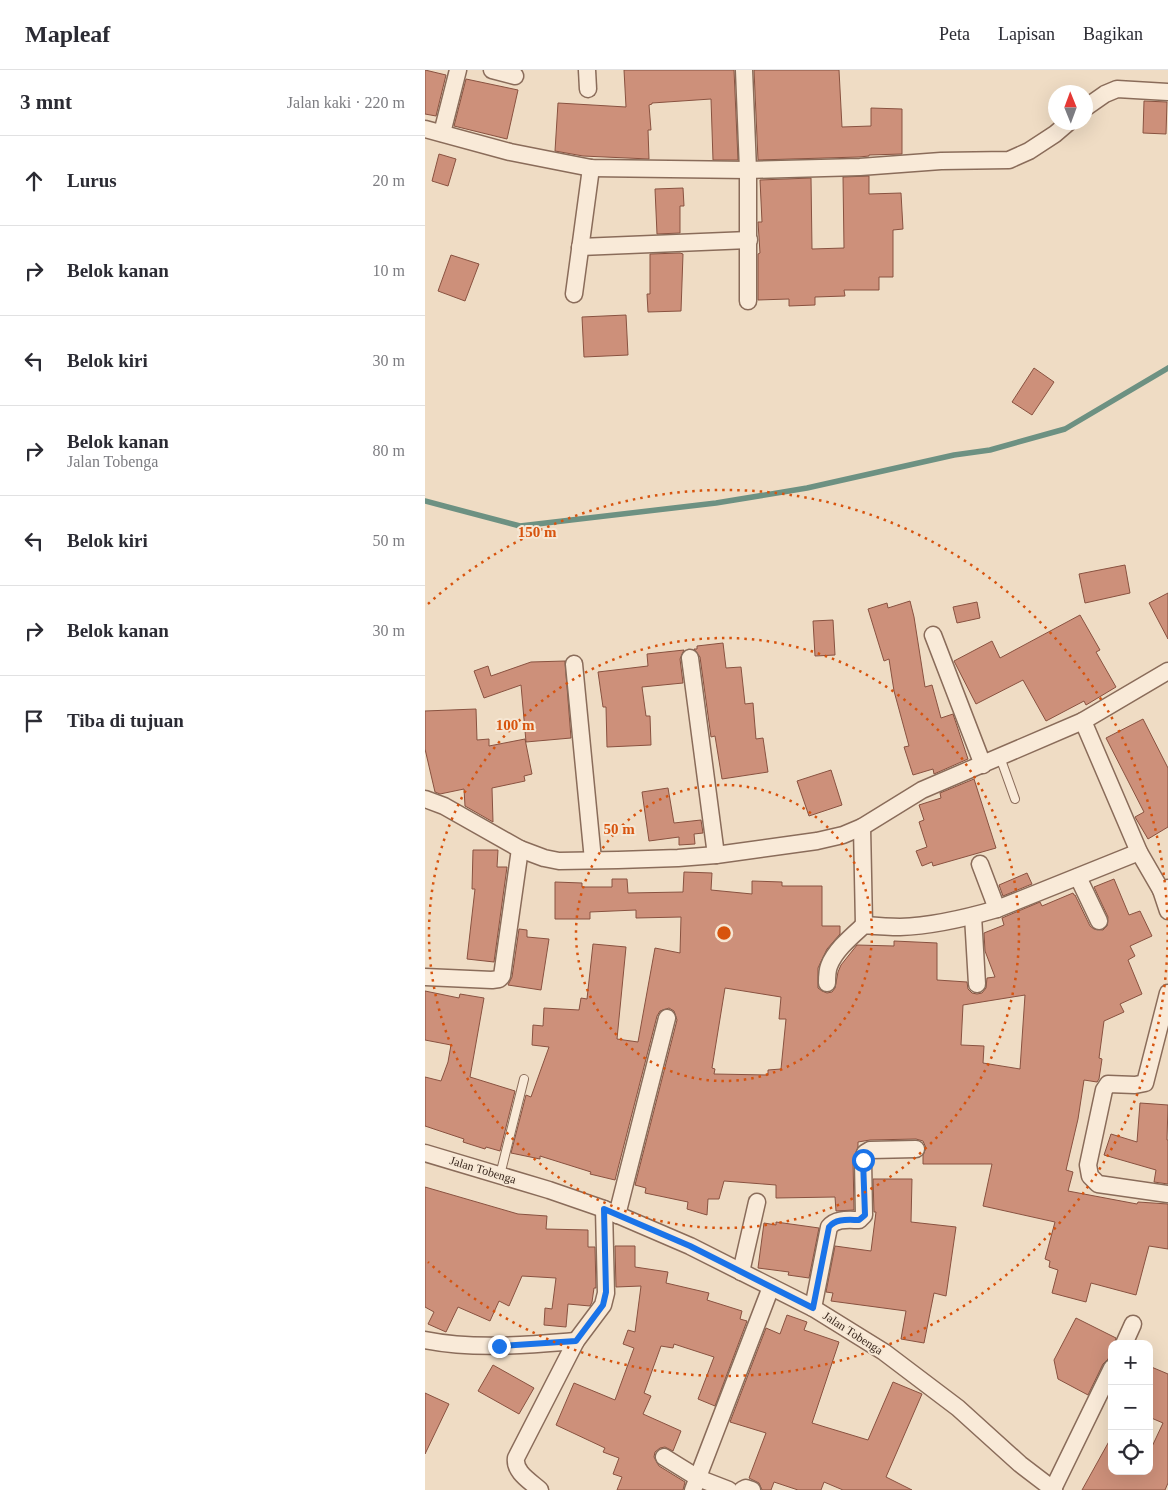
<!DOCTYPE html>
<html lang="id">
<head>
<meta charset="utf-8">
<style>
	:root { --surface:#fff; --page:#f7f7f7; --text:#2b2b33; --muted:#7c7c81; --line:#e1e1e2 }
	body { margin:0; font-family:"Times New Roman",serif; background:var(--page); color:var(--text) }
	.controls { position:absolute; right:15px; bottom:15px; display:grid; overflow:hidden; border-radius:10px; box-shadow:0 5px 20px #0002 }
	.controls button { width:45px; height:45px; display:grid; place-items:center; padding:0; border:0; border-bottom:1px solid var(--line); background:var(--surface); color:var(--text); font:25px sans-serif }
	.compass { position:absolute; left:623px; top:15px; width:45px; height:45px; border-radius:50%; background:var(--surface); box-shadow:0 5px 20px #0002; rotate:359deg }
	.stop { position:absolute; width:15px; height:15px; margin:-11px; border:4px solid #1a73e8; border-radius:50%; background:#fff }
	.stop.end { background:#1a73e8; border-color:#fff; box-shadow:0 1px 5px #0008 }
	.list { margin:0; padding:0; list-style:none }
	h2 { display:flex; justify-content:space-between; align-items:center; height:65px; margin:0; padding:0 20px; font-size:21px }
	h2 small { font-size:16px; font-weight:400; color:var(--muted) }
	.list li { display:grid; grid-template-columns:32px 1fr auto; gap:15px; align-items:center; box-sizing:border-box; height:90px; padding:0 20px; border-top:1px solid var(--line) }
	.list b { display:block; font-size:19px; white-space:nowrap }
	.list p { margin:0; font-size:16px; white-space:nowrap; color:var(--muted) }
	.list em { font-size:16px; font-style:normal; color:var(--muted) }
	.icon { flex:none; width:28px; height:28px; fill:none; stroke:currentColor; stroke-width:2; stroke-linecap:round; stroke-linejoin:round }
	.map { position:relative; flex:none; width:743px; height:1420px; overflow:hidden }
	header { display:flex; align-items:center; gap:30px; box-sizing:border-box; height:70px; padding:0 25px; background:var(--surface); border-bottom:1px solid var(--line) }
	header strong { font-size:24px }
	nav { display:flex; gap:28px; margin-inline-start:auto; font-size:18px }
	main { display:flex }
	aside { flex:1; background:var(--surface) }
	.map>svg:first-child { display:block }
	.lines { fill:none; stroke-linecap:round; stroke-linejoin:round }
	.stream { stroke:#6d9182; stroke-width:5.5 }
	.building { fill:#cd907a; stroke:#895240; fill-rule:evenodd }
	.service-casing { stroke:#8a6c5a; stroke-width:10 }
	.minor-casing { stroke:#8a6c5a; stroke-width:19 }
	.service { stroke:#f9ead8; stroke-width:8 }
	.minor { stroke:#f9ead8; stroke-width:16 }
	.route { stroke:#1a73e8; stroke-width:6 }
	.ring { fill:none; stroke:#d7540e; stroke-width:2.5; stroke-dasharray:2.5 5 }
	.labels { text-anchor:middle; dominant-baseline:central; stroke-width:4; stroke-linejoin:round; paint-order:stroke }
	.street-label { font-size:12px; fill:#3a281e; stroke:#f6e7d4 }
	.centre { fill:#d7540e; stroke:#f6e7d4; stroke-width:2.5 }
	.ring-label { font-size:15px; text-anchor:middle; font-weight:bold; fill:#d7540e; stroke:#f6e7d4; stroke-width:4; stroke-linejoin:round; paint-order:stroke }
</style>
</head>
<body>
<header>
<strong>Mapleaf</strong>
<nav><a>Peta</a><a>Lapisan</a><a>Bagikan</a></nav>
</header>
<main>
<aside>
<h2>3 mnt<small>Jalan kaki · 220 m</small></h2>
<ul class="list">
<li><svg class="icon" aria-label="ahead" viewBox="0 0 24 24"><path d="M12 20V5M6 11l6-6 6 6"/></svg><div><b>Lurus</b></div><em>20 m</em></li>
<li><svg class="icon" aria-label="right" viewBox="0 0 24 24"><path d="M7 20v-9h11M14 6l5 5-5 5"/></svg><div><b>Belok kanan</b></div><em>10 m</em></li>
<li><svg class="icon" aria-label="left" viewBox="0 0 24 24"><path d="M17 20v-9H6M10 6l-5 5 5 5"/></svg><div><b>Belok kiri</b></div><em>30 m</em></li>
<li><svg class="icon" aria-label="right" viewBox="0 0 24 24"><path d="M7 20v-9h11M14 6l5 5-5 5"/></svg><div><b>Belok kanan</b><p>Jalan Tobenga</p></div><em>80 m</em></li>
<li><svg class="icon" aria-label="left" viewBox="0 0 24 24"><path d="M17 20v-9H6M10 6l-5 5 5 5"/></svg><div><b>Belok kiri</b></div><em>50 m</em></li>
<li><svg class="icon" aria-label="right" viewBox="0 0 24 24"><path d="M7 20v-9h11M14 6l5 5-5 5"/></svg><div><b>Belok kanan</b></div><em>30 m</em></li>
<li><svg class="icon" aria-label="arrive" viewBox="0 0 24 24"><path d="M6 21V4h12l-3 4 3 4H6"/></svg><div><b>Tiba di tujuan</b></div></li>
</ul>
</aside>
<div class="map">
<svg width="743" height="1420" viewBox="0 0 743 1420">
	<rect width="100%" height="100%" fill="#efdcc4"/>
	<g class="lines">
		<path class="stream" d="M 0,431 L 95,456 L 291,433 L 382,418 L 529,385 L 565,380 L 640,359 L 743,298"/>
	</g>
	<g class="building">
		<path d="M 0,0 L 21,5 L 11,46 L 0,44 Z"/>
		<path d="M 199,0 L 309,0 L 313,90 L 288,90 L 286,29 L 227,33 L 227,34 L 224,35 L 226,60 L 223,60 L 224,89 L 158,86 L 130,81 L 133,33 L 201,37 Z"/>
		<path d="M 329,0 L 414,0 L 417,57 L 446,56 L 446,38 L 477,39 L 477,84 L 444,85 L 444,86 L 434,87 L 333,90 Z"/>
		<path d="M 41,9 L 93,20 L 82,69 L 29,56 Z"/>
		<path d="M 719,31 L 742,32 L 741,64 L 718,63 Z"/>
		<path d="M 14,84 L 31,89 L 23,116 L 7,111 Z"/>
		<path d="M 444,106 L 444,124 L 476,123 L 478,159 L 468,160 L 468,207 L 454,207 L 454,220 L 419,220 L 420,226 L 390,227 L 390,235 L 364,236 L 364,229 L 333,230 L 333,184 L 335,183 L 333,152 L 337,152 L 335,110 L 386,108 L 387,179 L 419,178 L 418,107 Z"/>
		<path d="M 258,118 L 259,136 L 255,136 L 255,163 L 232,164 L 230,119 Z"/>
		<path d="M 255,183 L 258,184 L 256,241 L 223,242 L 222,224 L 225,224 L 225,184 Z"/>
		<path d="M 26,185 L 54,194 L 40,231 L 13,221 Z"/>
		<path d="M 201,245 L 203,285 L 159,287 L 157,247 Z"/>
		<path d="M 609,298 L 629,312 L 607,345 L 587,332 Z"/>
		<path d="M 700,495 L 705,523 L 660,533 L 654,504 Z"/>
		<path d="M 743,523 L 743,569 L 724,533 Z"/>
		<path d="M 485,531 L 489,547 L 500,617 L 507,615 L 516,648 L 528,644 L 543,689 L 509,704 L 508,699 L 488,705 L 479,677 L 484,676 L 469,621 L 464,589 L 459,591 L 443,539 L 462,533 L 463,538 Z"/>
		<path d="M 552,532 L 555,548 L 532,553 L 528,537 Z"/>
		<path d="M 655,545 L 675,580 L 671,582 L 691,617 L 661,635 L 659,631 L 621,651 L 598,610 L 551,634 L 529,591 L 567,571 L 575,588 Z"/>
		<path d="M 408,550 L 410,585 L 390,586 L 388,551 Z"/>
		<path d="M 298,573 L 301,598 L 316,597 L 320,634 L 328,633 L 331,669 L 338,668 L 343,702 L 297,709 L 290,666 L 286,667 L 275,587 L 269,579 L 272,579 L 272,576 Z"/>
		<path d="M 259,580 L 255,589 L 258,613 L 217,617 L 221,646 L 225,646 L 226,675 L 182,677 L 181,637 L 178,637 L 173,602 L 223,596 L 222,584 Z"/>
		<path d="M 140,591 L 146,668 L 101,672 L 96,615 L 59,628 L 49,601 L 63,596 L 66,606 L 106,592 Z"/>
		<path d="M 51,639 L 52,670 L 64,669 L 64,676 L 100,669 L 107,704 L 99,706 L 100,711 L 67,718 L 68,752 L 40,736 L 39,719 L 15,724 L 10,722 L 0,679 L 0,641 Z"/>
		<path d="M 718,649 L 743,698 L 743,757 L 723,769 L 710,747 L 719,742 L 681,668 Z"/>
		<path d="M 406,700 L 417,735 L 384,746 L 372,711 Z"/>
		<path d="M 549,709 L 571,778 L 508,796 L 507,792 L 497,796 L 491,781 L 502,777 L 494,752 L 499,750 L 494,735 L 516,728 L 515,723 Z"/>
		<path d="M 243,718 L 249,753 L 276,750 L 278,763 L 269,764 L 270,774 L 254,775 L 254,767 L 224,771 L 217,722 Z"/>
		<path d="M 48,780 L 73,780 L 72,797 L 82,797 L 69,892 L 42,889 L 50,819 L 47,819 Z"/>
		<path d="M 259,802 L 287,803 L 286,820 L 327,824 L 327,811 L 357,812 L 357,816 L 397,816 L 397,856 L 415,856 L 415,864 L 402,879 L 393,898 L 393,918 L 397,921 L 402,923 L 407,922 L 410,918 L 413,902 L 416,895 L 432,875 L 469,876 L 469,871 L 512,873 L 512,910 L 542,912 L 543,919 L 547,923 L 552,924 L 557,923 L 561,918 L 562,908 L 570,907 L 560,881 L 559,863 L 579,855 L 577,848 L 615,832 L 617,836 L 648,823 L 649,825 L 650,825 L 665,856 L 669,859 L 678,860 L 682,856 L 683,847 L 669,817 L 689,809 L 704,845 L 715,841 L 727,866 L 705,876 L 710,886 L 703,890 L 717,924 L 695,934 L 699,942 L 679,951 L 674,988 L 677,989 L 674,1009 L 672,1012 L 659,1010 L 653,1049 L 641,1100 L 648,1102 L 643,1121 L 712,1134 L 713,1132 L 743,1134 L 743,1179 L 724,1176 L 711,1225 L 666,1213 L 661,1232 L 627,1223 L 633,1200 L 624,1197 L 625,1191 L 620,1189 L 630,1152 L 558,1136 L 567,1094 L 498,1094 L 498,1085 L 501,1078 L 498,1071 L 491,1069 L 445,1070 L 433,1072 L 433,1077 L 428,1090 L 429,1140 L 411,1141 L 410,1127 L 351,1128 L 351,1115 L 299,1111 L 294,1129 L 283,1129 L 282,1145 L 262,1139 L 263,1132 L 220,1123 L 221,1118 L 210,1115 L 252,950 L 249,941 L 244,938 L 235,941 L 232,946 L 190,1110 L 165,1104 L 166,1102 L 115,1086 L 115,1089 L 86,1083 L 101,1025 L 106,1027 L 124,977 L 107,975 L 108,955 L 118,956 L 119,938 L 154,940 L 156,928 L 162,929 L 168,874 L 201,877 L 192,969 L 213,972 L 230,878 L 255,883 L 256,847 L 211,848 L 211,840 L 165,842 L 165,849 L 130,849 L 130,812 L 157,813 L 157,817 L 187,817 L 187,809 L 202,809 L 203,823 L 258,822 ZM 300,918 L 356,927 L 354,949 L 361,949 L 356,999 L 343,1000 L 343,1005 L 289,1004 L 290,999 L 287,998 ZM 600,925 L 595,999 L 558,993 L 559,976 L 536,975 L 538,935 Z"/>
		<path d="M 602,803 L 607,814 L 578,826 L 574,815 Z"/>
		<path d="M 94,859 L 102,860 L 102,867 L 124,869 L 116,920 L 83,915 L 87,907 Z"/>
		<path d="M 0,921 L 34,928 L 35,924 L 59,928 L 45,1007 L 90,1021 L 75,1081 L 61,1077 L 60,1079 L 38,1072 L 39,1069 L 0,1056 L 0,1007 L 16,1011 L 23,992 L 26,975 L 0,970 Z"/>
		<path d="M 715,1033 L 743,1035 L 742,1070 L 743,1070 L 743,1114 L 729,1112 L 731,1100 L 679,1085 L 686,1064 L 712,1072 Z"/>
		<path d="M 448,1109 L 487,1109 L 486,1152 L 531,1157 L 521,1226 L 509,1223 L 499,1273 L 476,1269 L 481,1241 L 406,1231 L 408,1223 L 401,1222 L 410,1176 L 446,1181 L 451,1142 L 449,1142 Z"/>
		<path d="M 0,1117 L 93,1144 L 122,1146 L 121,1159 L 163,1160 L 163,1177 L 170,1177 L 171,1218 L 169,1218 L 167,1232 L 165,1236 L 143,1234 L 141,1257 L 119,1255 L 120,1238 L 127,1239 L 131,1208 L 97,1206 L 84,1236 L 74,1231 L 65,1251 L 33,1237 L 21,1262 L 3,1254 L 9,1242 L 0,1237 Z"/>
		<path d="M 351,1152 L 394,1158 L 384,1208 L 363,1205 L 364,1202 L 333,1198 L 339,1153 L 351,1155 Z"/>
		<path d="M 190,1176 L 210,1176 L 210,1197 L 243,1202 L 241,1213 L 284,1223 L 282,1230 L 317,1241 L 315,1249 L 322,1251 L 290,1336 L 273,1329 L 289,1287 L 249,1274 L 248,1278 L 236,1276 L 219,1323 L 226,1326 L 218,1344 L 256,1361 L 248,1381 L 240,1377 L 235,1378 L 230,1382 L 229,1387 L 234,1396 L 260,1412 L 258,1420 L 192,1420 L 197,1407 L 188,1404 L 194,1388 L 178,1382 L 180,1378 L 131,1355 L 149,1313 L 190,1330 L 209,1278 L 198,1274 L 203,1260 L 210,1262 L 216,1216 L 191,1217 Z"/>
		<path d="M 362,1245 L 382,1252 L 379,1260 L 414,1272 L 387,1353 L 443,1370 L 468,1312 L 497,1324 L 461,1407 L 487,1420 L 418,1420 L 399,1412 L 396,1420 L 373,1420 L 349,1412 L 346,1420 L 337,1420 L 334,1413 L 324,1408 L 341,1363 L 305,1352 L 341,1258 L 355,1264 Z"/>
		<path d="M 651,1248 L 691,1268 L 689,1274 L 687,1274 L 687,1281 L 683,1289 L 678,1294 L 663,1325 L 633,1309 L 629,1290 Z"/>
		<path d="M 68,1295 L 109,1318 L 94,1344 L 53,1321 Z"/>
		<path d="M 724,1296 L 743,1304 L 743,1413 L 740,1420 L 657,1420 L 687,1366 L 687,1401 L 724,1401 L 724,1383 L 738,1353 L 724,1347 Z"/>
		<path d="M 0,1323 L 24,1334 L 0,1384 Z"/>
	</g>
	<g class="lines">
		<defs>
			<g id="service">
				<path d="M 575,687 L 590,729"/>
				<path d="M 75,1105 L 99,1009"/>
			</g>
			<g id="minor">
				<path d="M 67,0 L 90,6"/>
				<path d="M 162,0 L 163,19"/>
				<path d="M 319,0 L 323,100 L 323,231"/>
				<path d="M 660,38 L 680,24 L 692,19 L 743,22"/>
				<path d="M 0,59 L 85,82 L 166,98 L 323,100 L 435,97 L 516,91 L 584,90 L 604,81 L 630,64 L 644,52"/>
				<path d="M 17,63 L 33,0"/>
				<path d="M 155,177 L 324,170"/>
				<path d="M 149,224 L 166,98"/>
				<path d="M 508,565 L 558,695"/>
				<path d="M 265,588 L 291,785"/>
				<path d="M 149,594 L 168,790"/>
				<path d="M 743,601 L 658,651 L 714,782 L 736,820 L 743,818"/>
				<path d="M 0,729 L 19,736 L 95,779 L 119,788 L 134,791 L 193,790 L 253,788 L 291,785 L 392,771 L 418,765 L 437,757 L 497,720 L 658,651"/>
				<path d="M 437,757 L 439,855"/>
				<path d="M 555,794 L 572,839"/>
				<path d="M 653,807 L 674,851"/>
				<path d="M 736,820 L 743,841"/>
				<path d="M 548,846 L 552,914"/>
				<path d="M 0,907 L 67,910 L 74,909 L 77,906 L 95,779"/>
				<path d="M 402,913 C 402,908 402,901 404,896 C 410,880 427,866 439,855 C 451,856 463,857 475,857 C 507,856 541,848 572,839 L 714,782"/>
				<path d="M 743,923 L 720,1013 L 710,1015 L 683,1014 L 679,1020 L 663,1095 L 665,1106 L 673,1114 L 743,1124"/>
				<path d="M 0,1083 L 124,1120 L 179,1139 L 265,1176 L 388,1238 L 459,1282 L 533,1338 L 595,1394 L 629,1420"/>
				<path d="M 192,1145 L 242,948"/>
				<path d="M 316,1202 L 332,1132"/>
				<path d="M 388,1238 L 404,1157 C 411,1148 424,1150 434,1150 L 439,1145 L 438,1090 L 440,1083 L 445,1080 L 491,1079"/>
				<path d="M 0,1270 C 50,1280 101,1275 151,1271"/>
				<path d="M 699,1274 L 708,1254"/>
				<path d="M 239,1387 L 273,1408 L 304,1420"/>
				<path d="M 628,1419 L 687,1298"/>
				<path d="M 115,1420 C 105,1411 89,1402 91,1388 L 151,1271 L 178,1235 L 181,1223 L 179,1139"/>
				<path d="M 268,1420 L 346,1217"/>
				<path d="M 317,1420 L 321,1418 L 327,1420"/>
			</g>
		</defs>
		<use href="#service" class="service-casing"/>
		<use href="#minor" class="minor-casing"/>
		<use href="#service" class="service"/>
		<use href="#minor" class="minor"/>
	</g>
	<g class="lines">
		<path class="route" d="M 74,1276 L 151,1271 L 178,1235 L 181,1222 L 179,1139 L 265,1176 L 388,1238 L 404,1157 C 411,1148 424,1150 434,1150 L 440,1145 L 438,1090"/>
	</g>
	<g class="ring">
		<circle cx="299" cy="863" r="148"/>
		<circle cx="299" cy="863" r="295"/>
		<path d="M3 534A443 443 0 1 1 3 1192"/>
	</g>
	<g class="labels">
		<g class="street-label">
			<text transform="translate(58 1100) rotate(17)">Jalan Tobenga</text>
			<text transform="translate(428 1263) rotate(33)">Jalan Tobenga</text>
		</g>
	</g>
	<circle cx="299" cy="863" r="8" class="centre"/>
	<g class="ring-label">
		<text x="112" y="467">150 m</text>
		<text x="90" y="660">100 m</text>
		<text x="194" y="764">50 m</text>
	</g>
</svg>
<div class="controls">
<button>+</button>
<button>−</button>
<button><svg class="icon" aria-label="locate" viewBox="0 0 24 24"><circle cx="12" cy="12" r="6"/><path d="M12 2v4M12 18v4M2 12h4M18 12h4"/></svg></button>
</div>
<svg class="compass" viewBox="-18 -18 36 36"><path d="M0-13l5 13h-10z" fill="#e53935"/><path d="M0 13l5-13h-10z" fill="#7c7c81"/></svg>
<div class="stop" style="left:438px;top:1090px"></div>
<div class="stop end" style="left:74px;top:1276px"></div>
</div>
</main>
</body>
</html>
